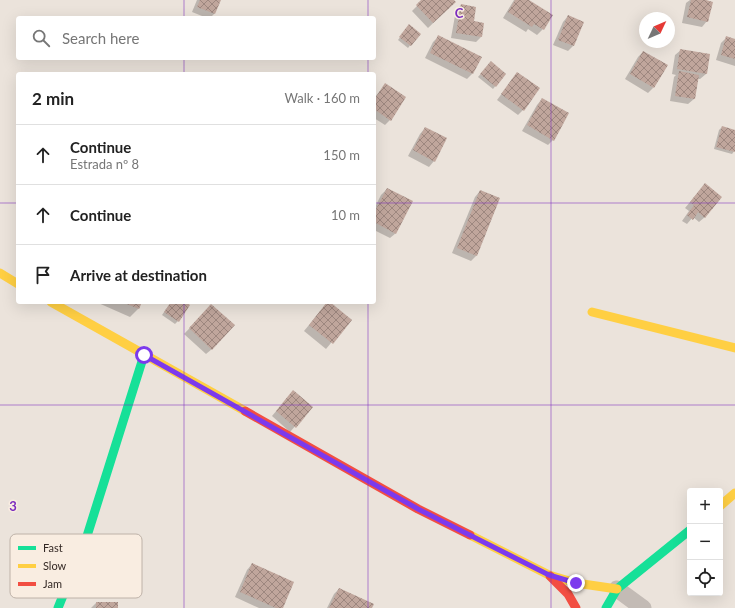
<!DOCTYPE html>
<html lang="en">
<head>
<meta charset="utf-8">
<style>
	:root { --surface:#fff; --page:#f6f6f6; --text:#222; --muted:#767676; --line:#e0e0e0 }
	body { margin:0; font-family:Lato,sans-serif; background:var(--page); color:var(--text) }
	.controls { position:absolute; right:12px; bottom:12px; display:grid; overflow:hidden; border-radius:4px; box-shadow:0 4px 16px #0002 }
	.controls button { width:36px; height:36px; display:grid; place-items:center; padding:0; border:0; border-bottom:1px solid var(--line); background:var(--surface); color:var(--text); font:20px sans-serif }
	.compass { position:absolute; left:639px; top:12px; width:36px; height:36px; border-radius:50%; background:var(--surface); box-shadow:0 4px 16px #0002; rotate:46deg }
	.stop { position:absolute; width:12px; height:12px; margin:-9px; border:3px solid #7c3aed; border-radius:50%; background:#fff }
	.stop.end { background:#7c3aed; border-color:#fff; box-shadow:0 1px 4px #0008 }
	.list { margin:0; padding:0; list-style:none }
	h2 { display:flex; justify-content:space-between; align-items:center; height:52px; margin:0; padding:0 16px; font-size:17px }
	h2 small { font-size:13px; font-weight:400; color:var(--muted) }
	.list li { display:grid; grid-template-columns:26px 1fr auto; gap:12px; align-items:center; box-sizing:border-box; height:60px; padding:0 16px; border-top:1px solid var(--line) }
	.list b { display:block; font-size:15px; white-space:nowrap }
	.list p { margin:0; font-size:13px; white-space:nowrap; color:var(--muted) }
	.list em { font-size:13px; font-style:normal; color:var(--muted) }
	.icon { flex:none; width:22px; height:22px; fill:none; stroke:currentColor; stroke-width:2; stroke-linecap:round; stroke-linejoin:round }
	.map { position:relative; flex:none; width:735px; height:608px; overflow:hidden }
	.search { position:absolute; background:var(--surface); box-shadow:0 4px 16px #0002; left:16px; top:16px; width:360px; height:44px; display:flex; align-items:center; gap:10px; box-sizing:border-box; padding:0 14px; border-radius:4px; color:var(--muted); font-size:15px }
	.panel { position:absolute; background:var(--surface); box-shadow:0 4px 16px #0002; left:16px; top:72px; width:360px; height:232px; border-radius:4px }
	.map>svg:first-child { display:block }
	.shadow { fill:#0003 }
	.building { fill:url(#building-cross-hatch) }
	.lines { fill:none; stroke-linecap:round; stroke-linejoin:round }
	.street { stroke:#c3bbb5; stroke-width:17 }
	.fast { stroke:#16e098; stroke-width:9 }
	.slow { stroke:#ffcf43; stroke-width:9 }
	.jam { stroke:#f24e42; stroke-width:9 }
	.route { stroke:#7c3aed; stroke-width:5 }
	.grid { fill:none; stroke:#7b2cbf; stroke-width:1; stroke-opacity:0.55 }
	.key { fill:#f9ede1; stroke:#beb2a8; stroke-width:1 }
	.key-label { font-size:11px; fill:#332824 }
	.grid-label { font-size:13px; text-anchor:middle; font-weight:bold; fill:#7b2cbf; stroke:#f9ede1; stroke-width:3; stroke-linejoin:round; paint-order:stroke }
</style>
</head>
<body>
<div class="map">
<svg width="735" height="608" viewBox="0 0 735 608">
	<defs>
		<pattern id="building-cross-hatch" width="8" height="8" patternUnits="userSpaceOnUse"><rect width="8" height="8" fill="#c0a69c"/><path d="M0 0l8 8M0 8l8-8" fill="none" stroke="#9d877f"/></pattern>
	</defs>
	<rect width="100%" height="100%" fill="#ebe3db"/>
	<g class="shadow">
		<path d="M 197,0 L 220,0 L 214,14 L 210,18 L 207,18 L 192,12 Z"/>
		<path d="M 423,0 L 452,0 L 449,8 L 428,28 L 412,11 Z"/>
		<path d="M 514,0 L 527,0 L 543,29 L 537,35 L 528,29 L 526,32 L 503,18 Z"/>
		<path d="M 690,0 L 701,0 L 707,21 L 702,27 L 682,23 L 686,3 Z"/>
		<path d="M 461,5 L 473,22 L 483,24 L 481,37 L 476,42 L 451,38 L 456,10 Z"/>
		<path d="M 568,16 L 573,46 L 568,51 L 553,45 L 563,22 Z"/>
		<path d="M 407,28 L 419,34 L 408,48 L 398,40 Z"/>
		<path d="M 438,37 L 473,73 L 467,79 L 425,58 L 433,42 Z"/>
		<path d="M 727,37 L 735,40 L 735,66 L 716,60 L 721,43 Z"/>
		<path d="M 681,50 L 706,74 L 700,79 L 697,79 L 694,99 L 688,104 L 670,101 L 674,77 L 676,75 L 672,74 L 675,55 Z"/>
		<path d="M 643,52 L 653,88 L 648,93 L 625,79 L 638,57 Z"/>
		<path d="M 488,65 L 505,74 L 493,89 L 478,77 Z"/>
		<path d="M 517,73 L 523,110 L 518,115 L 497,100 Z"/>
		<path d="M 385,85 L 390,120 L 385,125 L 374,118 L 374,98 Z"/>
		<path d="M 542,99 L 553,140 L 548,145 L 522,131 L 537,105 Z"/>
		<path d="M 722,127 L 735,131 L 735,150 L 732,154 L 714,149 L 719,130 Z"/>
		<path d="M 425,128 L 434,161 L 429,167 L 408,156 L 420,134 Z"/>
		<path d="M 705,184 L 705,217 L 699,222 L 693,217 L 687,224 L 682,221 L 689,211 L 685,208 Z"/>
		<path d="M 387,189 L 396,233 L 390,238 L 374,230 L 374,209 L 381,195 Z"/>
		<path d="M 480,191 L 477,255 L 471,261 L 452,253 L 475,197 Z"/>
		<path d="M 96,302 L 141,302 L 138,309 L 130,317 Z"/>
		<path d="M 171,302 L 185,302 L 178,321 L 175,324 L 162,315 Z"/>
		<path d="M 212,305 L 212,349 L 206,354 L 184,334 Z"/>
		<path d="M 323,308 L 350,320 L 326,349 L 304,331 Z"/>
		<path d="M 288,397 L 312,407 L 290,432 L 272,416 Z"/>
		<path d="M 252,564 L 282,608 L 259,608 L 235,597 L 247,570 Z"/>
		<path d="M 339,589 L 371,608 L 327,608 L 334,594 Z"/>
		<path d="M 96,603 L 117,603 L 117,608 L 91,608 Z"/>
	</g>
	<g class="building">
		<path d="M 200,0 L 221,0 L 215,14 L 197,7 Z"/>
		<path d="M 421,0 L 454,0 L 456,2 L 433,23 L 416,5 Z"/>
		<path d="M 515,0 L 529,0 L 553,15 L 544,30 L 534,24 L 532,27 L 508,12 Z"/>
		<path d="M 691,0 L 706,0 L 713,2 L 708,22 L 687,17 Z"/>
		<path d="M 461,4 L 476,7 L 474,21 L 484,23 L 482,37 L 456,33 Z"/>
		<path d="M 568,15 L 584,22 L 574,46 L 558,40 Z"/>
		<path d="M 409,24 L 421,34 L 411,46 L 399,37 Z"/>
		<path d="M 438,35 L 482,57 L 473,74 L 430,53 Z"/>
		<path d="M 726,36 L 735,39 L 735,59 L 721,55 Z"/>
		<path d="M 680,49 L 710,54 L 707,74 L 677,69 Z"/>
		<path d="M 643,51 L 668,65 L 654,88 L 630,74 Z"/>
		<path d="M 491,61 L 506,74 L 496,87 L 480,74 Z"/>
		<path d="M 679,71 L 699,75 L 695,99 L 675,96 Z"/>
		<path d="M 517,72 L 540,88 L 524,111 L 501,94 Z"/>
		<path d="M 385,83 L 406,97 L 391,121 L 374,109 L 374,100 Z"/>
		<path d="M 542,98 L 569,113 L 554,141 L 527,125 Z"/>
		<path d="M 722,126 L 735,130 L 735,152 L 716,147 Z"/>
		<path d="M 425,127 L 447,138 L 435,162 L 413,150 Z"/>
		<path d="M 705,183 L 722,197 L 705,218 L 698,212 L 693,220 L 687,215 L 694,205 L 690,202 Z"/>
		<path d="M 387,188 L 413,201 L 396,234 L 374,222 L 374,213 Z"/>
		<path d="M 480,190 L 500,198 L 477,256 L 457,248 Z"/>
		<path d="M 122,302 L 142,302 L 139,309 Z"/>
		<path d="M 171,302 L 186,302 L 190,305 L 179,322 L 164,312 Z"/>
		<path d="M 327,302 L 330,302 L 352,320 L 333,344 L 309,325 Z"/>
		<path d="M 211,304 L 235,325 L 212,350 L 189,328 Z"/>
		<path d="M 293,390 L 313,407 L 296,428 L 276,411 Z"/>
		<path d="M 252,563 L 294,582 L 283,608 L 276,608 L 240,592 Z"/>
		<path d="M 339,588 L 374,604 L 372,608 L 329,608 Z"/>
		<rect x="96" y="602" width="22" height="6"/>
	</g>
	<g class="lines">
		<path class="street" d="M 617,589 L 643,608"/>
		<g class="fast">
			<path d="M 58,608 L 87,536 L 144,355"/>
			<path d="M 606,608 L 617,589 L 690,530"/>
		</g>
		<g class="slow">
			<path d="M 0,273 L 18,284"/>
			<path d="M 51,302 L 245,411"/>
			<path d="M 592,312 L 735,348"/>
			<path d="M 720,506 L 735,493"/>
			<path d="M 470,535 L 549,575 L 576,583 L 617,589"/>
		</g>
		<g class="jam">
			<path d="M 245,411 L 418,509 L 470,535"/>
			<path d="M 550,576 L 568,594 L 576,608"/>
		</g>
	</g>
	<g class="lines">
		<path class="route" d="M 144,355 L 418,509 L 549,575 L 576,583"/>
	</g>
	<path class="grid" d="M 184,0 L 184,18M 368,0 L 368,18M 551,0 L 551,608M 184,58 L 184,74M 368,58 L 368,74M 0,203 L 18,203M 374,203 L 735,203M 184,302 L 184,608M 368,302 L 368,608M 0,405 L 735,405"/>
	<rect x="10" y="534" width="132" height="64" rx="6" class="key"/>
	<rect x="18" y="546" width="18" height="4" fill="#16e098"/>
	<rect x="18" y="564" width="18" height="4" fill="#ffcf43"/>
	<rect x="18" y="582" width="18" height="4" fill="#f24e42"/>
	<g class="key-label">
		<text x="43" y="552">Fast</text>
		<text x="43" y="570">Slow</text>
		<text x="43" y="588">Jam</text>
	</g>
	<g class="grid-label">
		<text x="459" y="18">C</text>
		<text x="13" y="511">3</text>
	</g>
</svg>
<div class="controls">
<button>+</button>
<button>−</button>
<button><svg class="icon" aria-label="locate" viewBox="0 0 24 24"><circle cx="12" cy="12" r="6"/><path d="M12 2v4M12 18v4M2 12h4M18 12h4"/></svg></button>
</div>
<svg class="compass" viewBox="-18 -18 36 36"><path d="M0-13l5 13h-10z" fill="#e53935"/><path d="M0 13l5-13h-10z" fill="#767676"/></svg>
<div class="stop" style="left:144px;top:355px"></div>
<div class="stop end" style="left:576px;top:583px"></div>
<div class="search"><svg class="icon" aria-label="search" viewBox="0 0 24 24"><circle cx="10" cy="10" r="6"/><path d="M15 15l6 6"/></svg>Search here</div>
<section class="panel">
<h2>2 min<small>Walk · 160 m</small></h2>
<ul class="list">
<li><svg class="icon" aria-label="ahead" viewBox="0 0 24 24"><path d="M12 20V5M6 11l6-6 6 6"/></svg><div><b>Continue</b><p>Estrada nº 8</p></div><em>150 m</em></li>
<li><svg class="icon" aria-label="ahead" viewBox="0 0 24 24"><path d="M12 20V5M6 11l6-6 6 6"/></svg><div><b>Continue</b></div><em>10 m</em></li>
<li><svg class="icon" aria-label="arrive" viewBox="0 0 24 24"><path d="M6 21V4h12l-3 4 3 4H6"/></svg><div><b>Arrive at destination</b></div></li>
</ul>
</section>
</div>
</body>
</html>
